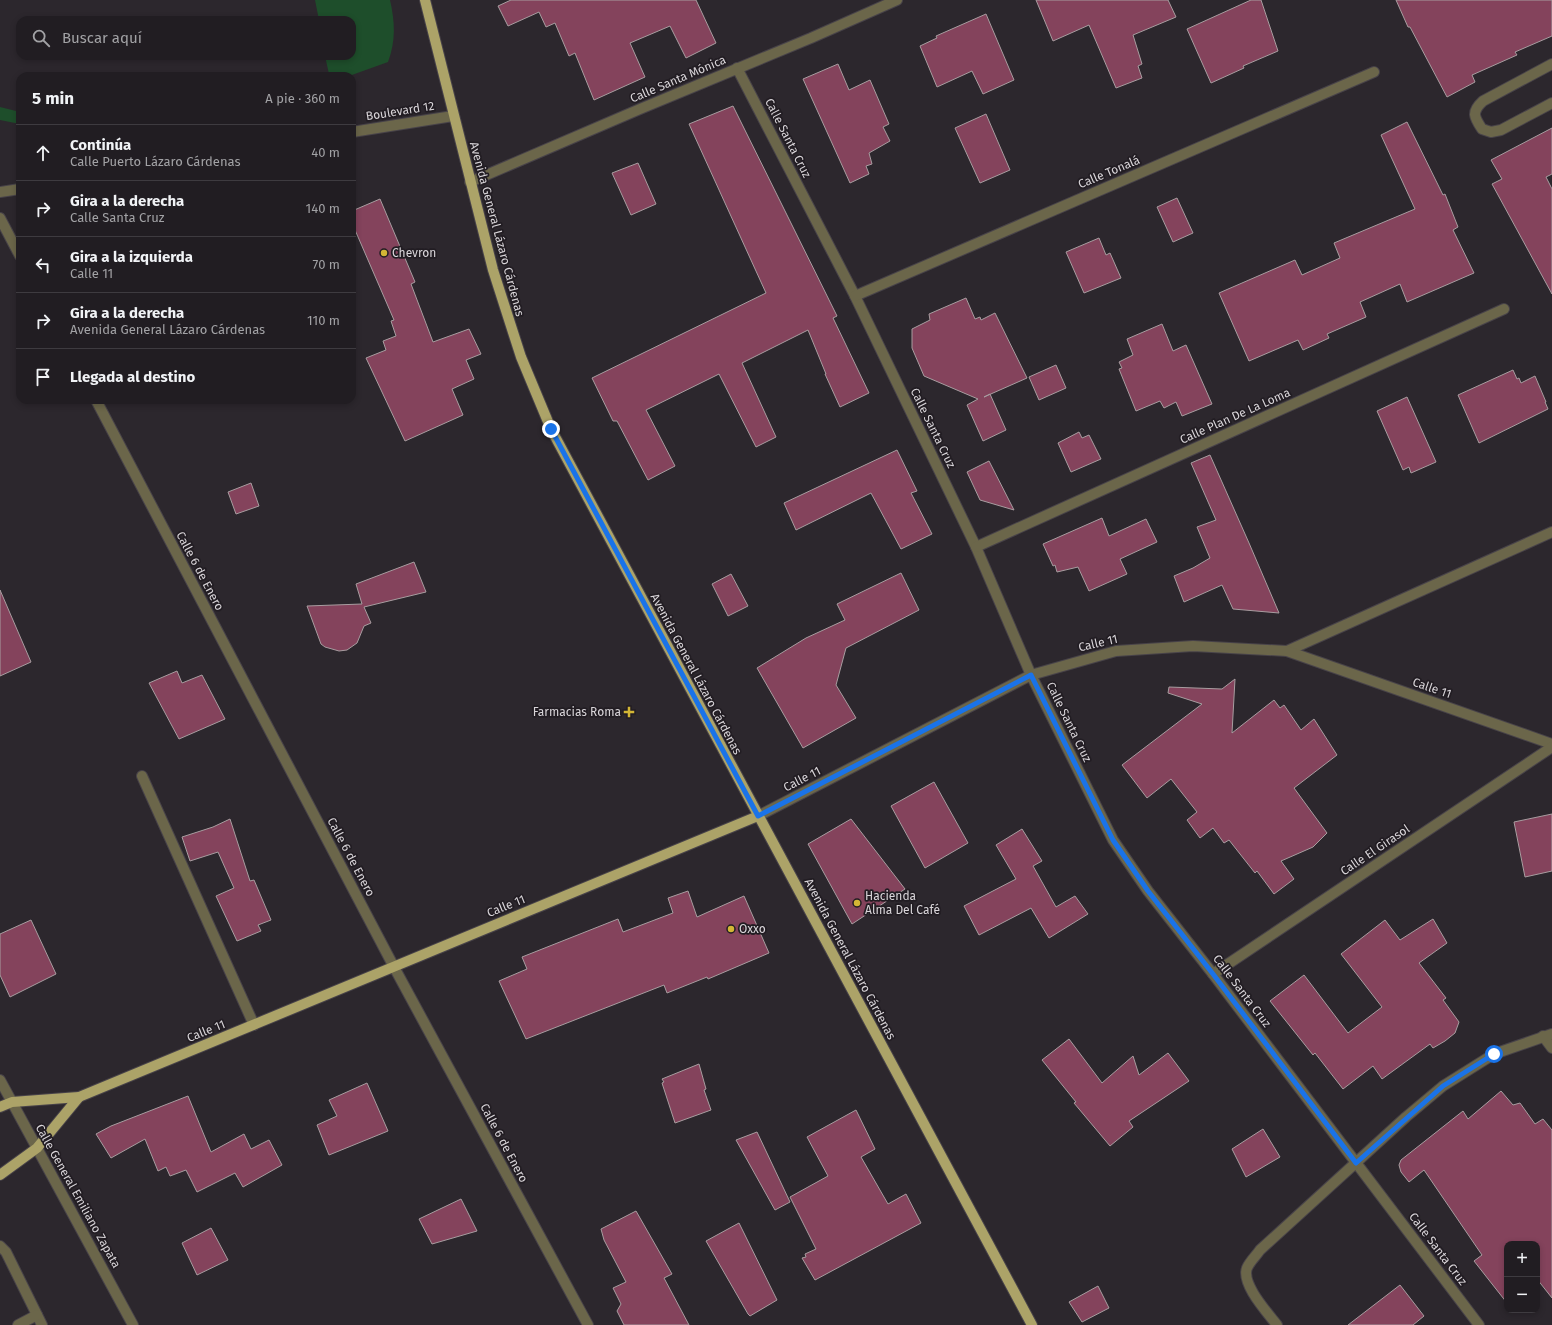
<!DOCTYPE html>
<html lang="es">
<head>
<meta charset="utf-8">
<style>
	:root { --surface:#211d22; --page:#2d2a2f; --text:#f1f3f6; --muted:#a2a2a5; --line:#3e3b40 }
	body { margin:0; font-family:"Fira Sans",sans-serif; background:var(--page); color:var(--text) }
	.controls { position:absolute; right:12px; bottom:12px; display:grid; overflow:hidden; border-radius:8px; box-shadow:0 2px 6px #0003 }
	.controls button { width:36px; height:36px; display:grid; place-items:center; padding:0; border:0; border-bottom:1px solid var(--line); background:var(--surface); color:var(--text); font:20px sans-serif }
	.stop { position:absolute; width:12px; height:12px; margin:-9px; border:3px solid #1a73e8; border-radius:50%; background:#fff }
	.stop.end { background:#1a73e8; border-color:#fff; box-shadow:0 1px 4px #0008 }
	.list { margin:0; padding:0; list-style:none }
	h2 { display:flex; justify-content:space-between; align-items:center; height:52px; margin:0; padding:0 16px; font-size:17px }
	h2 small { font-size:13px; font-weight:400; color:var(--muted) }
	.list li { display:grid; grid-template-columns:26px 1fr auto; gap:12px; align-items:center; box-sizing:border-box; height:56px; padding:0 16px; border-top:1px solid var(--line) }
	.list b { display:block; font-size:15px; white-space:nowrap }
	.list p { margin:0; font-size:13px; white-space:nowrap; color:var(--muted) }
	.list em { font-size:13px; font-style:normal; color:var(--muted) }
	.icon { flex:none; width:22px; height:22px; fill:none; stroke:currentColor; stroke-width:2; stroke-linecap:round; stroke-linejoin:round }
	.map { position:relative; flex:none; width:1552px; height:1325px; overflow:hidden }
	.search { position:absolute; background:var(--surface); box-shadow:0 2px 6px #0003; left:16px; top:16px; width:340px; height:44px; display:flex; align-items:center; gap:10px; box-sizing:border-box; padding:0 14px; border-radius:12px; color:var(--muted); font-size:15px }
	.panel { position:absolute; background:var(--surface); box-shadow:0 2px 6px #0003; left:16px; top:72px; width:340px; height:332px; border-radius:12px }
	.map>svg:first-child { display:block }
	.green { fill:#1e4e2b }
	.building { fill:#84435c; stroke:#a89da0 }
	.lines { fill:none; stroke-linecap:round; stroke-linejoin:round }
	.minor-casing { stroke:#484349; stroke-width:12 }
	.major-casing { stroke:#484349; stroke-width:12 }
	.minor { stroke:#6b664a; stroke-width:10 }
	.major { stroke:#aca368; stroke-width:10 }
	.route { stroke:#1a73e8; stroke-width:5 }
	.poi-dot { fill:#d3b635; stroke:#221d23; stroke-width:1.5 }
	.labels { text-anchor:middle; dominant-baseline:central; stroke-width:3.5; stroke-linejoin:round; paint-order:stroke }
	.street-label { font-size:12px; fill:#d9d5d9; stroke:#221d23 }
	.poi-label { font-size:12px; fill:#d9d5d9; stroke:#221d23; text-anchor:start }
</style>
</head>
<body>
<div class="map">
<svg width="1552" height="1325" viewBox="0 0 1552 1325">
	<rect width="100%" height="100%" fill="#2c272d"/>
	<g class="green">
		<path d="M 315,0 L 390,0 C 395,22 396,41 388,62 L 349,76 L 318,76 L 329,74 L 325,56 L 352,56 L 352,20 L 319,20 Z"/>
		<path d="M 0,107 L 20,112 L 20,124 L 0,120 Z"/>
	</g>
	<g class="building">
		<path d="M 511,0 L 696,0 L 716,43 L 686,58 L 670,26 L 630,43 L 645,77 L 594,100 L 575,53 L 569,56 L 555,23 L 546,27 L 539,12 L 508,26 L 498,6 Z"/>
		<path d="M 1036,0 L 1168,0 L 1176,17 L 1133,35 L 1142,64 L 1138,66 L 1142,78 L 1116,88 L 1089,25 L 1053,41 Z"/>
		<path d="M 1251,0 L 1261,0 L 1278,51 L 1243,66 L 1244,68 L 1211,83 L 1187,29 Z"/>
		<path d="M 1396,0 L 1552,0 L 1552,36 L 1515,52 L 1517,55 L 1472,75 L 1475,82 L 1447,97 L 1410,27 L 1408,27 Z"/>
		<path d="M 986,14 L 1014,80 L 983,94 L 972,71 L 937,87 L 920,46 L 937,38 L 936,36 Z"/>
		<path d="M 838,64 L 849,90 L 870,80 L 889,124 L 883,127 L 890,141 L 869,153 L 872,164 L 866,166 L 869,174 L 850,183 L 803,79 Z"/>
		<path d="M 733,106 L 837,316 L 833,318 L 869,393 L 840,407 L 825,374 L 826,374 L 808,330 L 742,363 L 776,437 L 756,447 L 719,374 L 646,410 L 675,466 L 648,480 L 617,421 L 613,421 L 592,378 L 766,293 L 689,124 Z"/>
		<path d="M 986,114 L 1010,170 L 980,183 L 955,128 Z"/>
		<path d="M 1407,122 L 1443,195 L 1445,194 L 1458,227 L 1453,230 L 1474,273 L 1407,302 L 1400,284 L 1360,302 L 1366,317 L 1327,334 L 1329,338 L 1303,350 L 1298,340 L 1249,361 L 1219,293 L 1295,260 L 1302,275 L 1340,258 L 1334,243 L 1415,209 L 1381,135 Z"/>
		<path d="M 1552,128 L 1552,174 L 1546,177 L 1552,189 L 1552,294 L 1492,184 L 1502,179 L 1491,160 Z"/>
		<path d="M 638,163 L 656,204 L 631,215 L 612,173 Z"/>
		<path d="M 1177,198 L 1193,233 L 1173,242 L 1157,207 Z"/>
		<path d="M 380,199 L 415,282 L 411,284 L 433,342 L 469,329 L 481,354 L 466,360 L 474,379 L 452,389 L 463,415 L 405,441 L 366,358 L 386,350 L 383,341 L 396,336 L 391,321 L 394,320 L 352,223 L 352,211 Z"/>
		<path d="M 1099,238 L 1106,255 L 1110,253 L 1121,278 L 1084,293 L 1066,252 Z"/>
		<path d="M 966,298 L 975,319 L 980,317 L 981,320 L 995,313 L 1027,378 L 984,397 L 990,394 L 1006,430 L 983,441 L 967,405 L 978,399 L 924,376 L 912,348 L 912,329 L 930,320 L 929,314 Z"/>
		<path d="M 1162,324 L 1173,351 L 1186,345 L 1212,404 L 1182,416 L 1176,402 L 1164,408 L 1160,401 L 1136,411 L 1119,369 L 1122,368 L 1119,362 L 1133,355 L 1127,339 Z"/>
		<path d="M 1056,365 L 1066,388 L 1039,400 L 1029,377 Z"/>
		<path d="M 1513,370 L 1517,379 L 1519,378 L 1521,383 L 1535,376 L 1546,402 L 1545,402 L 1548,409 L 1479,443 L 1458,395 Z"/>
		<path d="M 1407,397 L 1436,462 L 1411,473 L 1409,467 L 1403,470 L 1377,411 Z"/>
		<path d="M 1079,432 L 1082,438 L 1089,435 L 1101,459 L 1071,472 L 1058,443 Z"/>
		<path d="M 897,450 L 917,491 L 911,493 L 932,534 L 901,549 L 871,493 L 796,530 L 784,503 Z"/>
		<path d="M 1210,455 L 1249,543 L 1279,613 L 1233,609 L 1222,585 L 1184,602 L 1174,576 L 1193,568 L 1210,558 L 1197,527 L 1216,520 L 1191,463 Z"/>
		<path d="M 989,461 L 1014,510 L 980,500 L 967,472 Z"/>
		<path d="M 251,483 L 259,506 L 236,514 L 228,492 Z"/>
		<path d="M 1102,518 L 1109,536 L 1146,519 L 1157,542 L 1120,559 L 1127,574 L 1089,591 L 1078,567 L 1057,572 L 1055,565 L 1053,566 L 1043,544 Z"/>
		<path d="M 414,562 L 426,592 L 364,607 L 371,623 L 364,626 L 357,643 L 347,650 L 339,651 L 325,647 L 321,644 L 307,606 L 362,604 L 356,584 Z"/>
		<path d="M 901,573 L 919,610 L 846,648 L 836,685 L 856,718 L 803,748 L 757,668 L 806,638 L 845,620 L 837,604 Z"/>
		<path d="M 731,574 L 748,606 L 728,616 L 712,584 Z"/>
		<path d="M 0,590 L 31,662 L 0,676 Z"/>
		<path d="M 177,671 L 182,683 L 202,675 L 225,719 L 179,739 L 149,683 Z"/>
		<path d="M 1235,679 L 1232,733 L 1274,700 L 1280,708 L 1284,705 L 1301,730 L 1314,719 L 1337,755 L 1294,788 L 1327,833 L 1313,847 L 1281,861 L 1294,879 L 1274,894 L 1257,871 L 1255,873 L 1229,840 L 1224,843 L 1213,828 L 1200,838 L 1187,820 L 1197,812 L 1171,779 L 1147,798 L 1122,765 L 1202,704 L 1168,693 L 1169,687 L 1222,689 Z"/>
		<path d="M 934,782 L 968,843 L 925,868 L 891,806 Z"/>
		<path d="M 1552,814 L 1552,871 L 1525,877 L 1514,822 Z"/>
		<path d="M 230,819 L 250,881 L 254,880 L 271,920 L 258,925 L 261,931 L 237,941 L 216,896 L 234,888 L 218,852 L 190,861 L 182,837 L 213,827 Z"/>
		<path d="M 851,819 L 905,889 L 852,924 L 808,844 Z"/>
		<path d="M 1022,829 L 1042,861 L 1033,866 L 1056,907 L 1075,896 L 1088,914 L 1049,938 L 1031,908 L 979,935 L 964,906 L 1016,879 L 996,845 Z"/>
		<path d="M 688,891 L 697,917 L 744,896 L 769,953 L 708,979 L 707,977 L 667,993 L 664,985 L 526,1039 L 499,981 L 527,969 L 522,957 L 618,919 L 623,932 L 673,913 L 668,898 Z"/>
		<path d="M 1433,919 L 1447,943 L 1419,963 L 1446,998 L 1443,1000 L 1459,1022 L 1455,1033 L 1445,1041 L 1433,1048 L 1430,1044 L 1382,1079 L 1373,1066 L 1343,1089 L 1315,1053 L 1313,1055 L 1270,1001 L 1304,975 L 1348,1033 L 1382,1007 L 1341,954 L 1385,920 L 1400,940 Z"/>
		<path d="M 31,920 L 56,974 L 10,997 L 0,975 L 0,934 Z"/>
		<path d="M 1069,1039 L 1102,1083 L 1133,1056 L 1139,1075 L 1168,1053 L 1189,1081 L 1129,1121 L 1133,1127 L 1110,1146 L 1074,1103 L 1076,1102 L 1042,1060 Z"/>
		<path d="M 699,1064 L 706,1089 L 704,1090 L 711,1110 L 675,1123 L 662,1083 L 664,1082 L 662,1079 Z"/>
		<path d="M 367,1083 L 388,1131 L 329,1155 L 317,1125 L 337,1116 L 329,1100 Z"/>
		<path d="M 1501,1091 L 1513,1105 L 1520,1103 L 1535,1124 L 1543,1119 L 1552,1130 L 1552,1298 L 1537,1279 L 1537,1244 L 1507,1244 L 1507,1303 L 1474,1261 L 1482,1255 L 1424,1170 L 1409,1182 L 1401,1172 L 1399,1165 L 1401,1160 L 1463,1111 L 1468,1119 Z"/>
		<path d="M 188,1096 L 211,1152 L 244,1134 L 251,1149 L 269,1140 L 282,1165 L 243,1187 L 235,1173 L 197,1192 L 186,1170 L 170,1176 L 166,1167 L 158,1171 L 145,1139 L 111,1158 L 96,1134 L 111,1126 Z"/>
		<path d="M 856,1110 L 875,1149 L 861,1157 L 888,1204 L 906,1194 L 921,1223 L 815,1280 L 802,1258 L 806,1257 L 805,1254 L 816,1249 L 790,1197 L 828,1176 L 807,1137 Z"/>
		<path d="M 1263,1129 L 1280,1157 L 1246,1177 L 1232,1149 Z"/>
		<path d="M 757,1132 L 790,1202 L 775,1210 L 736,1140 Z"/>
		<path d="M 461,1199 L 477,1231 L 432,1244 L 419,1219 Z"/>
		<path d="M 636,1211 L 672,1274 L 664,1278 L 689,1325 L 624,1325 L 617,1311 L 621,1304 L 613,1288 L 626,1282 L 604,1240 L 601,1229 Z"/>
		<path d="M 739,1223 L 777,1300 L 750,1316 L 748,1314 L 706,1241 Z"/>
		<path d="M 211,1228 L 228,1260 L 197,1275 L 182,1243 Z"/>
		<path d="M 1400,1285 L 1424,1316 L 1413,1325 L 1348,1325 Z"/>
		<path d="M 1098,1286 L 1109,1308 L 1082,1322 L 1069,1302 Z"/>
	</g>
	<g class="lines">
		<defs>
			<g id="minor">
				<path d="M 1552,64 L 1483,101 C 1471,112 1474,117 1482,129 L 1491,132 L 1501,130 L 1552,103"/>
				<path d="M 737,68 L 855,296 L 976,547 L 1031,675 L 1113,840 L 1148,891 L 1213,974 L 1479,1325"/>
				<path d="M 352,132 L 453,116"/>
				<path d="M 470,182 L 640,109 L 811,38 L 897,0"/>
				<path d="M 0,192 L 20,189"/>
				<path d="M 0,218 L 20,256"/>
				<path d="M 855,296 L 1374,72"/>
				<path d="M 96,400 L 394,967 L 588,1325"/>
				<path d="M 976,547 L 1504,309"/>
				<path d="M 1287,651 L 1552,532"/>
				<path d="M 142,776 L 254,1025"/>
				<path d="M 758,816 L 1031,675 L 1116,651 L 1193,646 L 1287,651 L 1552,744"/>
				<path d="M 1213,974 L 1552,747"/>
				<path d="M 1543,1036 L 1552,1048"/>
				<path d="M 0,1080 L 133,1325"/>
				<path d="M 0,1246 L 6,1252 L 42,1325"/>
				<path d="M 18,1325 L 37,1315"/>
				<path d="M 1277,1325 C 1267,1312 1241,1284 1247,1268 C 1250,1261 1256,1256 1260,1250 L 1406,1117 L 1443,1086 L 1494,1054 L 1552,1034"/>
			</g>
			<g id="major">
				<path d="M 425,0 L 493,270 L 521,357 L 551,429 L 1032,1325"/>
				<path d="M 0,1107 L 12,1102 L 79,1097 L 758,816"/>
				<path d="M 0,1175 L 37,1148 L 79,1097"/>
			</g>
		</defs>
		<use href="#minor" class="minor-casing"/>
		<use href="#major" class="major-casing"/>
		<use href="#minor" class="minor"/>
		<use href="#major" class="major"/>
	</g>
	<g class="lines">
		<path class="route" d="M 551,429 L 758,816 L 1031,675 L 1113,840 L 1148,891 L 1213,974 L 1356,1163 L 1443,1086 L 1494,1054"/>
	</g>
	<g class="poi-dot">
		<circle cx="384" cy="253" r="4"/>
		<path d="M627 706h4v4h4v4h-4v4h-4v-4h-4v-4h4z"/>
		<circle cx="857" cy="903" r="4"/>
		<circle cx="731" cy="929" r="4"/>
	</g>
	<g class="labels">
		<g class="street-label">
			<text transform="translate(678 79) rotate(-23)">Calle Santa Mónica</text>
			<text transform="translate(400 111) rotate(-9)">Boulevard 12</text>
			<text transform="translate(788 138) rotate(63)">Calle Santa Cruz</text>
			<text transform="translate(1109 172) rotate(-23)">Calle Tonalá</text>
			<text transform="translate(497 229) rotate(75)">Avenida General Lázaro Cárdenas</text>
			<text transform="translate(1235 416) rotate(-24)">Calle Plan De La Loma</text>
			<text transform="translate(933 428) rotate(64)">Calle Santa Cruz</text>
			<text transform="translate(200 571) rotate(62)">Calle 6 de Enero</text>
			<text transform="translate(1098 643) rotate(-13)">Calle 11</text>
			<text transform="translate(696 674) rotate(62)">Avenida General Lázaro Cárdenas</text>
			<text transform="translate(1432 688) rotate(19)">Calle 11</text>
			<text transform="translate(1069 722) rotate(64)">Calle Santa Cruz</text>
			<text transform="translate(802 779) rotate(-27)">Calle 11</text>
			<text transform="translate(1375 850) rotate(-34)">Calle El Girasol</text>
			<text transform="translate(351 857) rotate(62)">Calle 6 de Enero</text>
			<text transform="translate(506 906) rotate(-22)">Calle 11</text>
			<text transform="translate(850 959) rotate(62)">Avenida General Lázaro Cárdenas</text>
			<text transform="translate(1242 991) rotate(53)">Calle Santa Cruz</text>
			<text transform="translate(206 1031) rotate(-22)">Calle 11</text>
			<text transform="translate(504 1143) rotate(62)">Calle 6 de Enero</text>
			<text transform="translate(78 1196) rotate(61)">Calle General Emiliano Zapata</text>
			<text transform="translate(1438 1249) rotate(53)">Calle Santa Cruz</text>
		</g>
		<g class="poi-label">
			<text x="392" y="253">Chevron</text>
			<text x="621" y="712" text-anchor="end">Farmacias Roma</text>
			<text x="865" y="896">Hacienda<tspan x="865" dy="14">Alma Del Café</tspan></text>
			<text x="739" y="929">Oxxo</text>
		</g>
	</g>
</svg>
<div class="controls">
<button>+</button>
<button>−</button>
</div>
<div class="stop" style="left:1494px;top:1054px"></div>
<div class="stop end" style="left:551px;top:429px"></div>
<div class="search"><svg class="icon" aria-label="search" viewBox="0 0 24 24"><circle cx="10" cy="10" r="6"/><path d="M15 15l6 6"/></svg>Buscar aquí</div>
<section class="panel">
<h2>5 min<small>A pie · 360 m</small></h2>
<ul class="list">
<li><svg class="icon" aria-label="ahead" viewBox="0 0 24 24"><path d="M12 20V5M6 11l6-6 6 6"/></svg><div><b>Continúa</b><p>Calle Puerto Lázaro Cárdenas</p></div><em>40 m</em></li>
<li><svg class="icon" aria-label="right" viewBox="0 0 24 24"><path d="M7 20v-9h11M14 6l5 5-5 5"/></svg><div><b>Gira a la derecha</b><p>Calle Santa Cruz</p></div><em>140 m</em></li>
<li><svg class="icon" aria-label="left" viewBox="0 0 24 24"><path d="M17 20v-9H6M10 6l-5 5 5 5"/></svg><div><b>Gira a la izquierda</b><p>Calle 11</p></div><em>70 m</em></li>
<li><svg class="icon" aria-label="right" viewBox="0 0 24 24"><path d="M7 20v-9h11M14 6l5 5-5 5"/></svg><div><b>Gira a la derecha</b><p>Avenida General Lázaro Cárdenas</p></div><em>110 m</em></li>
<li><svg class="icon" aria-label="arrive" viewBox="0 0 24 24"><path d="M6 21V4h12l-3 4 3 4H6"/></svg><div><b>Llegada al destino</b></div></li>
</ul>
</section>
</div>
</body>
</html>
